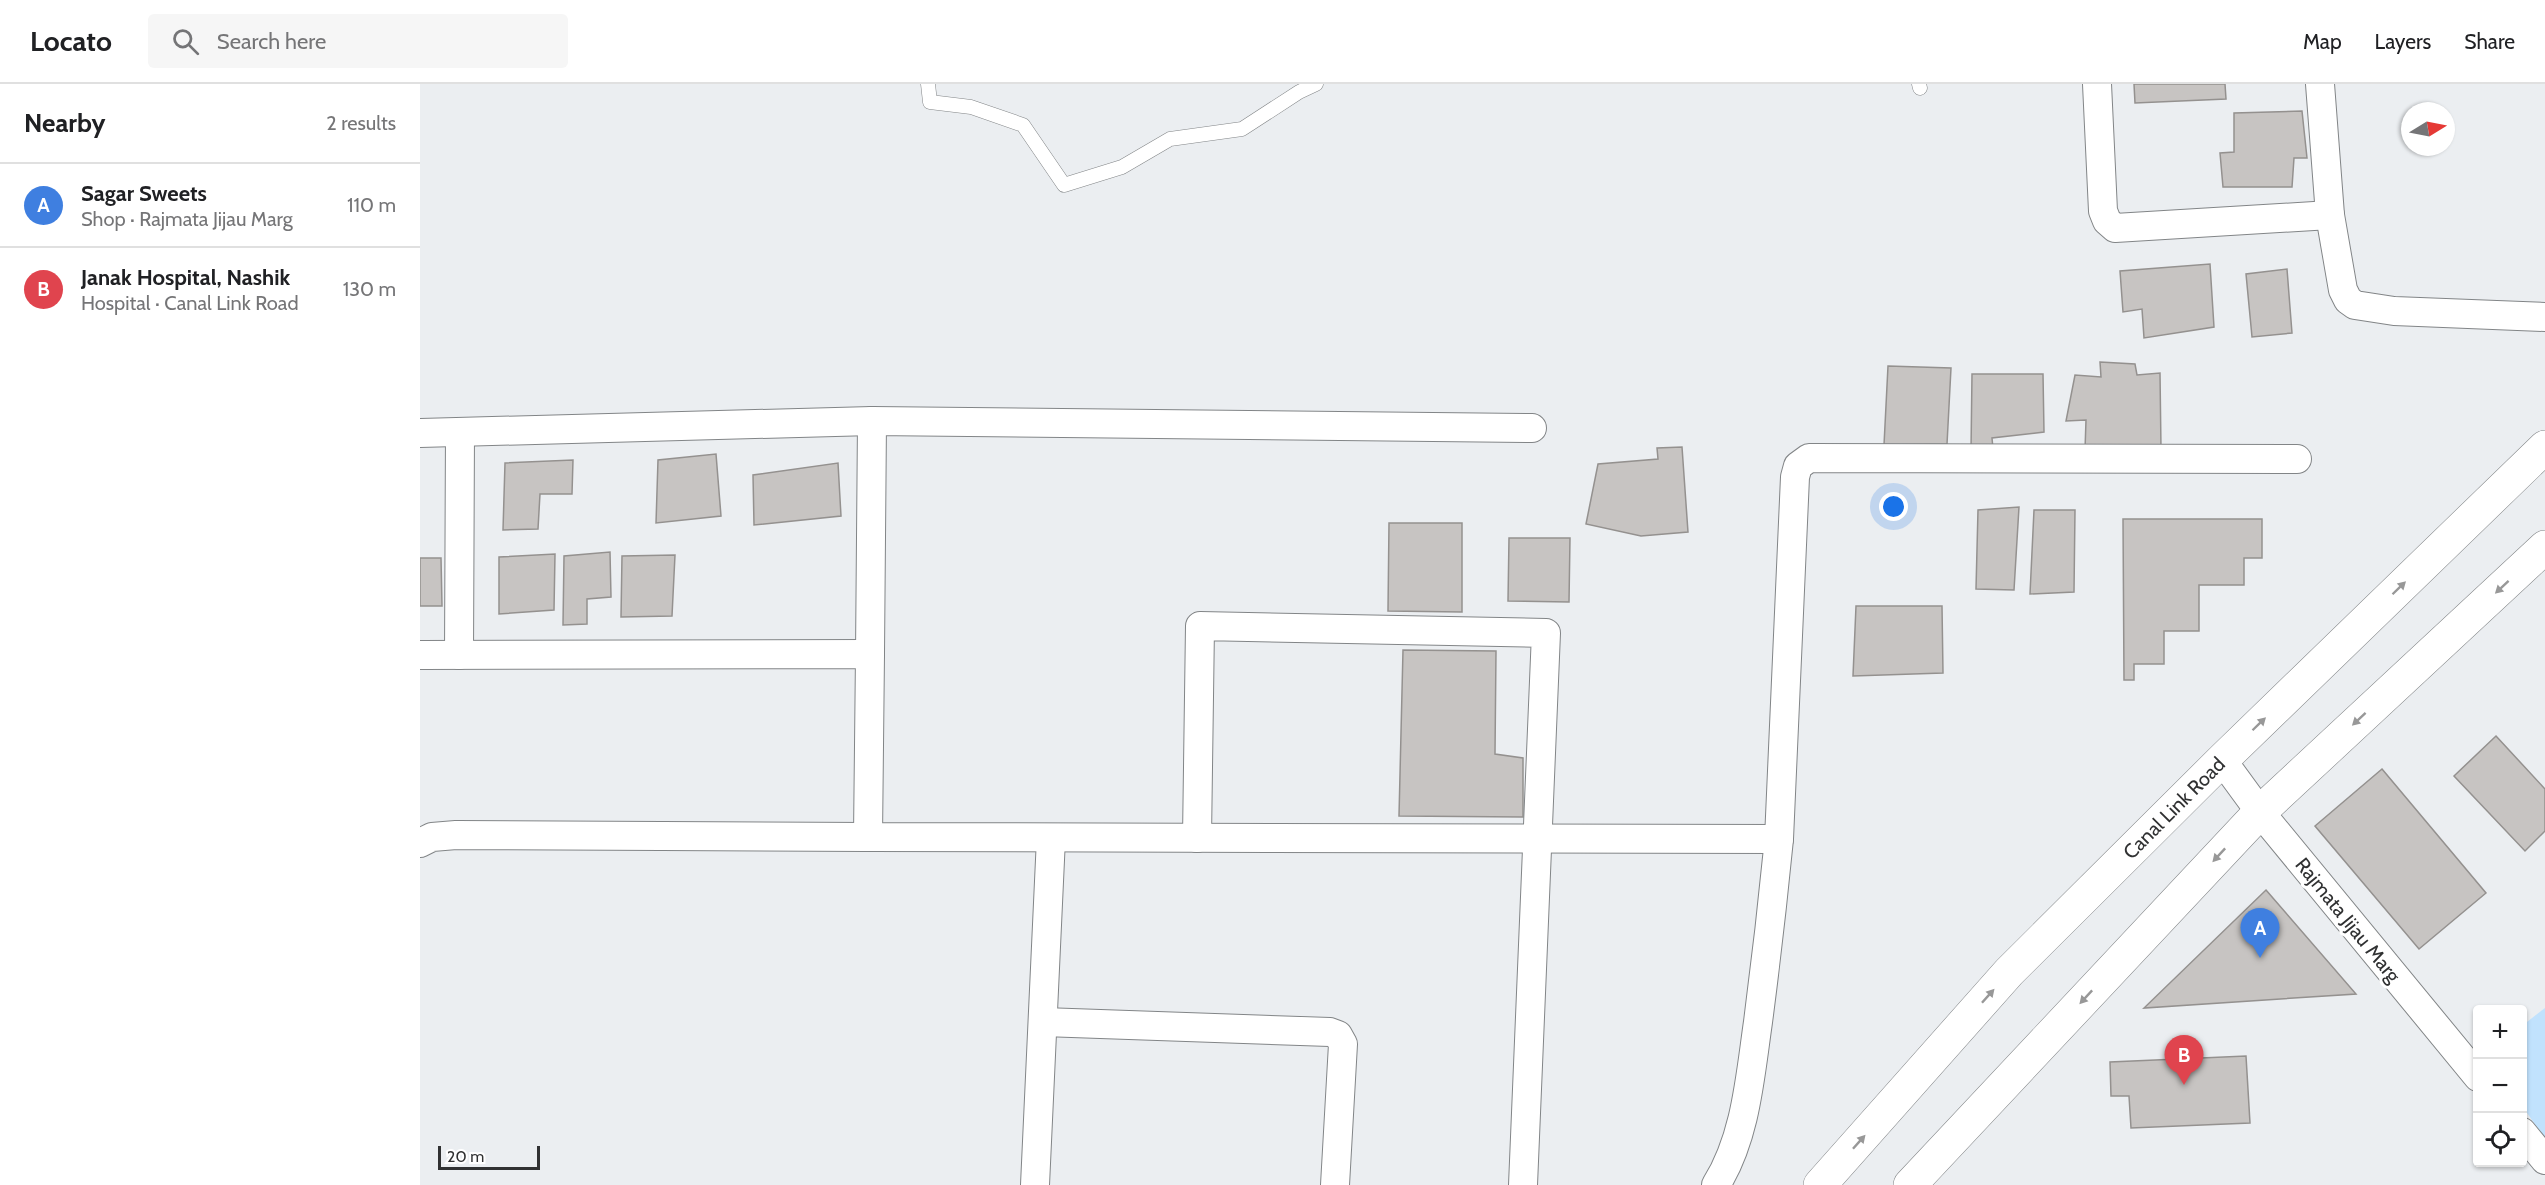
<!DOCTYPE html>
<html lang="en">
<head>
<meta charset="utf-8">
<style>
	:root { --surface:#fff; --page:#f6f6f6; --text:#202124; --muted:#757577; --line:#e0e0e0; --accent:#b45309 }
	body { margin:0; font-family:Cabin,sans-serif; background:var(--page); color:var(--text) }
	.controls { position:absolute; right:18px; bottom:18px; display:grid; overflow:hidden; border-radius:6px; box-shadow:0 2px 4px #0004 }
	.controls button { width:54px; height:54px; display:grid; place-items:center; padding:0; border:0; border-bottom:2px solid var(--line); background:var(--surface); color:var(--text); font:30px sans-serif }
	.compass { position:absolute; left:1981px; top:18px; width:54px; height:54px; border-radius:50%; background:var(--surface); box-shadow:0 2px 4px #0004; rotate:80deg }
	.scale { position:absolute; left:18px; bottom:15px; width:102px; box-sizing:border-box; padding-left:6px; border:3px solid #303132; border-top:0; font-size:16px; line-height:21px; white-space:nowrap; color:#303132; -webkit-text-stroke:4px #fff; paint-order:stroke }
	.you { position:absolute; left:1474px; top:423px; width:21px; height:21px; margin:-15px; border:4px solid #fff; border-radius:50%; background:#1a73e8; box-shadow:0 0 0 9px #1a73e833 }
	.badge { display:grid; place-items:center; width:39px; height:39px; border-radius:50%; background:var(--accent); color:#fff; font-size:20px; font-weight:700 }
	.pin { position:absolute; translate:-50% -50px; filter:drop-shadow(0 2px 3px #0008) }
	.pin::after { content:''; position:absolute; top:32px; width:21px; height:18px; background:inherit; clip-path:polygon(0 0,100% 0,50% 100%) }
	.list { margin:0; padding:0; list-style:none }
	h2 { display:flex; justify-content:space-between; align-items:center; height:78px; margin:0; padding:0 24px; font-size:26px }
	h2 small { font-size:20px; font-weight:400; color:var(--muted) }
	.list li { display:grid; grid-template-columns:39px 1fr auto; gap:18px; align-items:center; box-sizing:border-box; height:84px; padding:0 24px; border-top:2px solid var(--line) }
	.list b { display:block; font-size:22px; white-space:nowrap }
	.list p { margin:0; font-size:20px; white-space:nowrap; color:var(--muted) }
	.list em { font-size:20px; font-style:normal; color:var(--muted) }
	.icon { flex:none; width:33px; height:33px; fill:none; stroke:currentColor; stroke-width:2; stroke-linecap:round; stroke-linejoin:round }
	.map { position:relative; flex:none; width:2125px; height:1101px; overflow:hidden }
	header { display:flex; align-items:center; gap:36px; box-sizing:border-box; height:84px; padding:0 30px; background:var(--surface); border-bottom:2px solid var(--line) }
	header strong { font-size:28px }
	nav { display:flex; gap:33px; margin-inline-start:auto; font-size:21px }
	.search { width:420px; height:54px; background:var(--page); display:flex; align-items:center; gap:15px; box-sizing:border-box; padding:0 21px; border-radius:6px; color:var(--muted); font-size:22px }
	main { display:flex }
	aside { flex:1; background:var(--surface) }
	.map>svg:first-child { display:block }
	.green { fill:#c1e2fd }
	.building { fill:#c7c4c2; stroke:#94918f; stroke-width:1.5 }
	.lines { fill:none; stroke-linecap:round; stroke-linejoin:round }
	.service-casing { stroke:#828587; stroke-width:15 }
	.minor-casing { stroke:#828587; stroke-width:30 }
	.primary-casing { stroke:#828587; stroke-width:34 }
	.service { stroke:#fff; stroke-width:14 }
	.minor { stroke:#fff; stroke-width:28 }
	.primary { stroke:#fff; stroke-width:33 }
	.oneway { fill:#989898 }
	.labels { text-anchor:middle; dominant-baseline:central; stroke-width:6; stroke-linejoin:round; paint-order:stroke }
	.street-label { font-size:20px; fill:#303132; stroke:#fff }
</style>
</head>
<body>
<header>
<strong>Locato</strong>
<div class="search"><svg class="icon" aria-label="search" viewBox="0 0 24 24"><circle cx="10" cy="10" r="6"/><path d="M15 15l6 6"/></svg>Search here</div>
<nav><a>Map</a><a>Layers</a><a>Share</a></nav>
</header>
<main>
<aside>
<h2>Nearby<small>2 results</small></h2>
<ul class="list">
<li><span class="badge" style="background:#3f7fe0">A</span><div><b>Sagar Sweets</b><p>Shop · Rajmata Jijau Marg</p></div><em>110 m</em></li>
<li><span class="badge" style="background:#e0444e">B</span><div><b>Janak Hospital, Nashik</b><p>Hospital · Canal Link Road</p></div><em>130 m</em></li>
</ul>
</aside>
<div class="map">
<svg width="2125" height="1101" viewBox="0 0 2125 1101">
	<rect width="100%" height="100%" fill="#ebeef1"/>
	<path class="green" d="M 2125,924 L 2125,1055 L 2103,1023 L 2103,941 Z"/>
	<g class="building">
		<path d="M 1714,0 L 1805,0 L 1806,15 L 1715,19 Z"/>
		<path d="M 1882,27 L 1887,74 L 1874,74 L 1872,103 L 1803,103 L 1800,69 L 1814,68 L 1814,29 Z"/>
		<path d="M 1790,180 L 1794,243 L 1724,254 L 1722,225 L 1703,228 L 1700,187 Z"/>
		<path d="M 1867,185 L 1872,249 L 1832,253 L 1826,190 Z"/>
		<path d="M 1680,278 L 1715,280 L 1717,291 L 1740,289 L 1741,365 L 1665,366 L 1666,336 L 1646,337 L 1655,291 L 1681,293 Z"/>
		<path d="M 1468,282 L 1531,284 L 1527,360 L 1464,361 Z"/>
		<path d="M 1552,290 L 1623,290 L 1624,348 L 1572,354 L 1573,365 L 1551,367 Z"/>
		<path d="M 1262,363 L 1268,448 L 1221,452 L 1166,440 L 1178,380 L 1238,375 L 1237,364 Z"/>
		<path d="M 296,370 L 301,432 L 236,439 L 238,376 Z"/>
		<path d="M 153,376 L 152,410 L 120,410 L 118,445 L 83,446 L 85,379 Z"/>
		<path d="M 418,379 L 421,432 L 334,441 L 333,391 Z"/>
		<path d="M 1599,423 L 1594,506 L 1556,505 L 1558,426 Z"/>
		<path d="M 1614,426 L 1655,426 L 1654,508 L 1610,510 Z"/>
		<path d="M 1703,435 L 1842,435 L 1842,474 L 1824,474 L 1824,501 L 1779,501 L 1779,547 L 1744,547 L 1744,580 L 1714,580 L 1714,596 L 1704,596 Z"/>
		<path d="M 969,439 L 1042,439 L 1042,528 L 968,527 Z"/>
		<path d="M 1089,454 L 1150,454 L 1149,518 L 1088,517 Z"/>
		<path d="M 190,468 L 191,513 L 167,515 L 167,540 L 143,541 L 144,472 Z"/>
		<path d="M 135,470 L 134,526 L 79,530 L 79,473 Z"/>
		<path d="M 255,471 L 252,532 L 201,533 L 202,472 Z"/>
		<path d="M 0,474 L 21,474 L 22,522 L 0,522 Z"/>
		<path d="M 1436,522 L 1522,522 L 1523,589 L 1433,592 Z"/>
		<path d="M 983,566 L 1076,567 L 1075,670 L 1103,674 L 1103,733 L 979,732 Z"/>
		<path d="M 2076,652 L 2125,705 L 2125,747 L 2105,767 L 2034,692 Z"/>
		<path d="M 1962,685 L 2066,809 L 1999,865 L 1895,742 Z"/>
		<path d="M 1846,806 L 1936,910 L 1724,924 Z"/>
		<path d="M 1826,972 L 1830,1039 L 1711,1044 L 1709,1012 L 1691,1012 L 1690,978 Z"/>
	</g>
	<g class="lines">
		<defs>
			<g id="service">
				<path d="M 508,0 L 510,18 L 551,23 L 603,41 L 644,101 L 702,83 L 750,55 L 822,45 L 879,8 L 896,0"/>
				<path d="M 1499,0 L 1500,4"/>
			</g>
			<g id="minor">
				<path d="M 1677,0 L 1683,127 L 1687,137 L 1695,144 L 1910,131"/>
				<path d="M 1900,0 L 1910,131 L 1923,206 L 1928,216 L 1935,221 L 1974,227 L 2125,233"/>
				<path d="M 0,349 L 452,337"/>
				<path d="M 450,570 L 452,337 L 1112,344"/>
				<path d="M 0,571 L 450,570 L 448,753 L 1359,755 C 1353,816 1346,877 1338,938 C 1330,993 1326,1053 1296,1101"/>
				<path d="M 39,571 L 40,348"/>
				<path d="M 1802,676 L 1840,728 L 2058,993"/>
				<path d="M 777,754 L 780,542 L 1126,549 L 1103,1101"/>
				<path d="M 1359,755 L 1375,393 L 1378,382 L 1389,374 L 1877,375"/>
				<path d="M 0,759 L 12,753 L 36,751 L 448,753"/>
				<path d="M 623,938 L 910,948 L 918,951 L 923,960 L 915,1101"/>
				<path d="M 2102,1048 L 2125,1076"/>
				<path d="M 615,1101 L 631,754"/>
			</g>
			<g id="primary">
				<path d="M 1400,1101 L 1589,888 L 1802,676 L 2125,363"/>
				<path d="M 1490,1101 L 1840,728 L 2125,463"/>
			</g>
		</defs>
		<use href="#service" class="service-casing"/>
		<use href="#minor" class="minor-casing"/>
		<use href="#primary" class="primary-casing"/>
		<use href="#service" class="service"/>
		<use href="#minor" class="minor"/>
		<use href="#primary" class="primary"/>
	</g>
	<defs><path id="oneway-solid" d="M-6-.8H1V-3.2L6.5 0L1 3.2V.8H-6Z" transform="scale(1.5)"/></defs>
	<g class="oneway">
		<use href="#oneway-solid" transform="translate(2082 503) rotate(137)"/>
		<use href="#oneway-solid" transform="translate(1979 504) rotate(-44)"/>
		<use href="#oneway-solid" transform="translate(1939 635) rotate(137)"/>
		<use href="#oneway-solid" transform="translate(1839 640) rotate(-44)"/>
		<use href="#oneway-solid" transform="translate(1799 771) rotate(133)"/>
		<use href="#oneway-solid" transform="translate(1568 912) rotate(-48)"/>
		<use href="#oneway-solid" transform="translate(1666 913) rotate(133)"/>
		<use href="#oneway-solid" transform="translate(1439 1058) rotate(-48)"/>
	</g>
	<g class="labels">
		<g class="street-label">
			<text transform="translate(1754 724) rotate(-45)">Canal Link Road</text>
			<text transform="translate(1928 836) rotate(51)">Rajmata Jijau Marg</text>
		</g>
	</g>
</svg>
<div class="controls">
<button>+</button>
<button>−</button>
<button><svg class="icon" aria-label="locate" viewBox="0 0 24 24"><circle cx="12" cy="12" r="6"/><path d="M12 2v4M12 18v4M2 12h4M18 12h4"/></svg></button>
</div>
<svg class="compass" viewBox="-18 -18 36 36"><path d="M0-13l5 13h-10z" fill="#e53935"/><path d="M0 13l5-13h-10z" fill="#757577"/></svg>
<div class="scale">20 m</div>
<div class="you"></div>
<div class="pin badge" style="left:1840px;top:874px;background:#3f7fe0">A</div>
<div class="pin badge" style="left:1764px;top:1001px;background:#e0444e">B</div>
</div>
</main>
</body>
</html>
